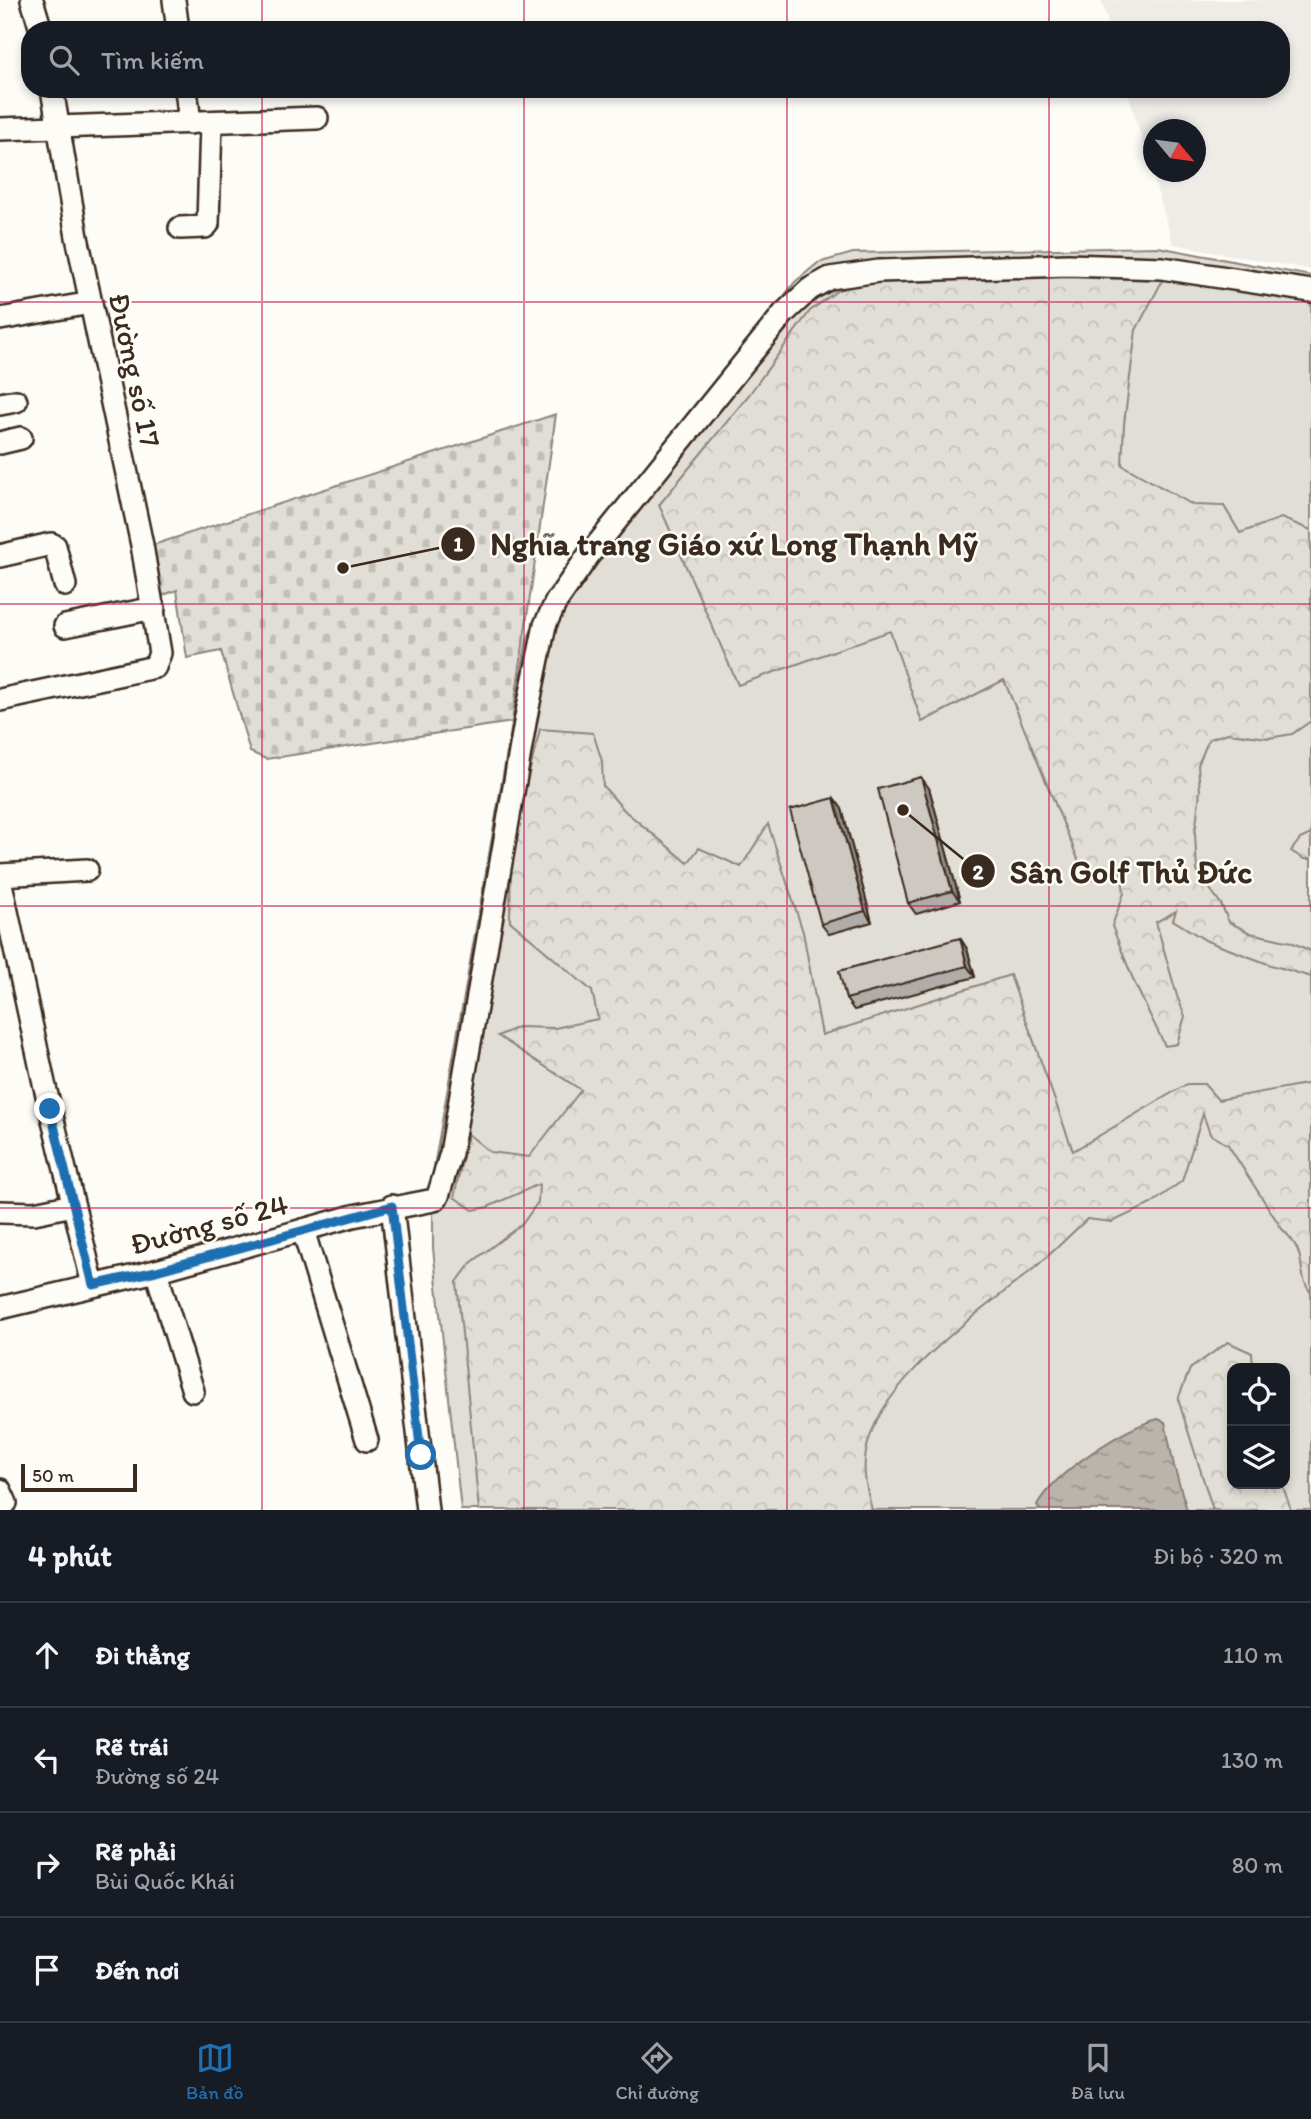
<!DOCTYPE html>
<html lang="vi">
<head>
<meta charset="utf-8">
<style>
	:root { --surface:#171b24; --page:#242831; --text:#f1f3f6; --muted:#9ea1a6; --line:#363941; --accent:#1f6fb2 }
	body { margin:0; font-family:Itim,sans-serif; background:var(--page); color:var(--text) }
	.controls { position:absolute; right:21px; bottom:21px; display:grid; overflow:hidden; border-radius:14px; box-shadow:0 4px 10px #0003 }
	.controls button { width:63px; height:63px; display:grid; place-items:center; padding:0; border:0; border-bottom:2px solid var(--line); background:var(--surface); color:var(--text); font:35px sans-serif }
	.compass { position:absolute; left:1143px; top:119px; width:63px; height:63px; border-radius:50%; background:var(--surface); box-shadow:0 4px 10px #0003; rotate:119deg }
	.scale { position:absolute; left:21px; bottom:18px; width:116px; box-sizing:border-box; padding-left:7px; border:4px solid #3b2a1e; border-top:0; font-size:19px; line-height:24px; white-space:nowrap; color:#3b2a1e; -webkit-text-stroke:5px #fdfcf7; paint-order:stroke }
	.stop { position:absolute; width:21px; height:21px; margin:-16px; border:5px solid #1f6fb2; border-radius:50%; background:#fff }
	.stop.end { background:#1f6fb2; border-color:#fff; box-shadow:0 2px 7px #0008 }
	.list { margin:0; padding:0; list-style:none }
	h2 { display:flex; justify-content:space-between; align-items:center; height:91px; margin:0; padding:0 28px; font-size:30px }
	h2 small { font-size:23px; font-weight:400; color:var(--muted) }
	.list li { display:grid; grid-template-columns:46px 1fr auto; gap:21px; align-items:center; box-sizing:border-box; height:105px; padding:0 28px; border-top:2px solid var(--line) }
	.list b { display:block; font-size:26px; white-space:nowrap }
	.list p { margin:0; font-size:23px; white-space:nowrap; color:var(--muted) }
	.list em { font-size:23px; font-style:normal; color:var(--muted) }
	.icon { flex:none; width:38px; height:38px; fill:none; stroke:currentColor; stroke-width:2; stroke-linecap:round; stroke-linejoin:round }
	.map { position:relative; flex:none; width:1311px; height:1510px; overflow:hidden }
	.search { position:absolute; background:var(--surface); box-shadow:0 4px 10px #0003; left:21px; right:21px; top:21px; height:77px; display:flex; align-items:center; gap:18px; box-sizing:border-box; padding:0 24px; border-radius:28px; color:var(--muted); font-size:26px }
	.sheet { height:511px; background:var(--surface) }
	nav { display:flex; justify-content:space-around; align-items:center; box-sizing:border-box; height:98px; border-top:2px solid var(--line); background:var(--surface); font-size:19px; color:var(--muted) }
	nav a { display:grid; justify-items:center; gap:4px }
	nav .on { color:var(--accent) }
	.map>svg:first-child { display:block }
	.built { fill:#efece7; fill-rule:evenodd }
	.grass { fill:#e1ded7; stroke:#8e847a; stroke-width:2; fill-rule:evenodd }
	.forest { fill:url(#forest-crowns); stroke:#8e847a; stroke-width:2 }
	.cemetery { fill:url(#cemetery-stones); stroke:#8e847a; stroke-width:2 }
	.water { fill:url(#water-ripples); stroke:#887d74; stroke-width:2 }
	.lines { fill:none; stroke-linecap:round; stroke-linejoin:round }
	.minor-casing { stroke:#3b2a1e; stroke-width:26 }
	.minor { stroke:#fdfcf7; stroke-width:21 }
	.wall { fill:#b0aca7; stroke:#3b2a1e; stroke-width:2 }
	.shaded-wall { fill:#908c88; stroke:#3b2a1e; stroke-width:2 }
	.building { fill:#cdc8c2; stroke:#3b2a1e; stroke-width:2 }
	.route { stroke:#1f6fb2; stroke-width:9 }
	.grid { fill:none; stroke:#c2185b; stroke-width:2; stroke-opacity:0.55 }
	.labels { text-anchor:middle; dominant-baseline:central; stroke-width:5; stroke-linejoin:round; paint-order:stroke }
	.street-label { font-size:30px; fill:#3b2a1e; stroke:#fdfcf7 }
	.leader { fill:none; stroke:#3b2a1e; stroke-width:2.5 }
	.callout-dot { fill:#3b2a1e; stroke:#fdfcf7; stroke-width:2.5 }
	.mark-label { font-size:21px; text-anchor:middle; font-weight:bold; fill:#fff }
	.callout-label { font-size:32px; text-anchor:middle; font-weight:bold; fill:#3b2a1e; stroke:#fdfcf7; stroke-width:5; stroke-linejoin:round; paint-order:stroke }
</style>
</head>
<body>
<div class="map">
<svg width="1311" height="1510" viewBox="0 0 1311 1510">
	<defs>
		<pattern id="forest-crowns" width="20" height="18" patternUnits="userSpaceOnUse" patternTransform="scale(1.75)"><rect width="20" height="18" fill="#e1ded7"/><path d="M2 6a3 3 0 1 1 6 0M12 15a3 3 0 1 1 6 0" fill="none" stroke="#c2bfb8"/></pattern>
		<pattern id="cemetery-stones" width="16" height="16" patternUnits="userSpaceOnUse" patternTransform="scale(1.75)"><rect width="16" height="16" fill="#e1ded7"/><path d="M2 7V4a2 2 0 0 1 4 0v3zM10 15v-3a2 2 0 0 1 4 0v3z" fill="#c2bfb8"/></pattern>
		<pattern id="water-ripples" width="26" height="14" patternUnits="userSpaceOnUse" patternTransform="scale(1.75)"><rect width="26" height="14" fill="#bbb4ad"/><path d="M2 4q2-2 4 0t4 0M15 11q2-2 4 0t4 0" fill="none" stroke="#99938c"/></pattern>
	</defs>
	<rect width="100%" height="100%" fill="#fdfcf7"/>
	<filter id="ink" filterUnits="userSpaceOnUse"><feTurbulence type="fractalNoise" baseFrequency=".0143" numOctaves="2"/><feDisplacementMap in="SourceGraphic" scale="14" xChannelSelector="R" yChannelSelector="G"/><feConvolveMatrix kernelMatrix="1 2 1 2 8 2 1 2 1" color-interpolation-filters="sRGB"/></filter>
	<g filter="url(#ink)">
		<path class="built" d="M 1101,0 L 1311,0 L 1311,270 L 1173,244 L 1127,89 L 1281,89 L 1281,30 L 1110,30 ZM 1154,130 L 1196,130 L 1196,172 L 1154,172 Z"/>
		<path class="grass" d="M 1158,247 L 1311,276 L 1311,1510 L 461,1510 L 433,1248 L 433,1172 L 527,639 L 548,598 L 795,282 L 818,263 L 853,253 ZM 1232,1368 L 1285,1368 L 1285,1484 L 1232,1484 Z"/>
		<g class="forest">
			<path d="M 929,257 L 1175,257 L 1136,330 L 1124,424 L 1122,465 L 1193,505 L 1224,506 L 1240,533 L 1281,518 L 1311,530 L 1311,721 L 1292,734 L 1269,738 L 1228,733 L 1209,739 L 1198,765 L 1200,791 L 1195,834 L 1197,871 L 1221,904 L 1229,922 L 1250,933 L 1291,942 L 1311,951 L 1311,977 L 1271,965 L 1207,941 L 1173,920 L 1176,911 L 1156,922 L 1177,996 L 1185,1016 L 1177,1044 L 1165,1046 L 1135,984 L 1112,926 L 1124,893 L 1121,871 L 1087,881 L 1004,680 L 922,722 L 890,631 L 738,685 L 659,505 L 748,396 L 810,311 L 838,290 L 874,280 Z"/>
			<path d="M 540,729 L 593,733 L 602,761 L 603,786 L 625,811 L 688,863 L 699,848 L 741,867 L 768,824 L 803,932 L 822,1035 L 1010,975 L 1073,1151 L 1187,1084 L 1204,1084 L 1218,1100 L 1311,1083 L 1311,1293 C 1294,1271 1311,1256 1282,1229 L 1228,1145 L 1210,1134 L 1203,1114 L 1182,1181 L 1151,1204 L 1112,1222 L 1087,1219 C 1069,1236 1051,1254 1032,1270 C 979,1313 878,1381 866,1452 C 862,1472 867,1490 872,1510 L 479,1510 L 457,1282 L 471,1263 L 523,1223 L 538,1202 L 539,1184 L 488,1207 L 473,1210 L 454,1197 L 468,1134 L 490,1152 L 529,1157 L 581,1090 L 498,1036 L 518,1027 L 555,1028 L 598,1019 L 592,991 L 510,921 L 511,847 Z"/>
			<path d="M 1311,834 L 1311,859 L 1304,859 L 1291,851 L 1300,839 Z"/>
			<path d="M 1228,1342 L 1252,1353 L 1253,1368 L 1232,1368 L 1232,1484 L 1282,1484 L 1291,1510 L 1213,1510 L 1178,1399 L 1190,1369 Z"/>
		</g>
		<path class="cemetery" d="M 556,414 L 512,722 L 266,759 L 250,752 L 221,651 L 187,658 L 177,590 L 156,598 L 150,546 Z"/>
		<path class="water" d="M 1158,1419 L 1165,1422 L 1174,1466 L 1187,1510 L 1040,1510 L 1037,1505 C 1054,1473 1124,1428 1158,1419 Z"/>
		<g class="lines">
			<defs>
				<g id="minor">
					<path d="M 32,0 L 41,30"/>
					<path d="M 174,0 L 178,30"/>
					<path d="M 186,89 L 190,123"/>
					<path d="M 0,129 L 317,118"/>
					<path d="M 180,228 L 205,227 L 208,224 L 211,122"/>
					<path d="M 0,319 L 91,303"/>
					<path d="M 0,404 L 16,401"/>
					<path d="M 0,443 L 21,438"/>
					<path d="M 0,556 L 51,544 L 55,546 L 65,585"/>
					<path d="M 65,626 L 154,608"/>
					<path d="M 0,700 L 155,667 L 160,653 L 142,545 L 77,237 L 52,89"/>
					<path d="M 0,875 L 87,870"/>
					<path d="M 0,879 L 44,1083 L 93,1285"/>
					<path d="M 392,1206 L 427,1510"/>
					<path d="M 0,1212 L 34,1213 L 73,1205"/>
					<path d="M 303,1230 L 367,1440"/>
					<path d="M 156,1271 L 193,1391"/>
					<path d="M 0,1308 L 156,1271 L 353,1216 L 434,1200 L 438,1196 L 451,1153 L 526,717 L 545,625 L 556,602 L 588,556 L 784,313 L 810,289 L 830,278 L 879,271 L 1068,265 L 1162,268 L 1311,291"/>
					<path d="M 0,1490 L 6,1503 L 0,1508"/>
				</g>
			</defs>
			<use href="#minor" class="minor-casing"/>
			<use href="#minor" class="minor"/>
		</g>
		<g class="wall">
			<path d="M 929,788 L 960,901 L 916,914 L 908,903 Z"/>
			<path d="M 834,798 L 842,809 L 872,922 L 829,934 L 821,924 Z"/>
			<path d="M 960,938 L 967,949 L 975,977 L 854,1010 L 846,999 Z"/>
		</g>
		<g class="shaded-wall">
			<path d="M 921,777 L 929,788 L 960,901 L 952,891 Z"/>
			<path d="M 834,798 L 842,809 L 872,922 L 865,911 Z"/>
			<path d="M 960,938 L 967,949 L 975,977 L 967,966 Z"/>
		</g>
		<g class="building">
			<path d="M 921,777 L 952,891 L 908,903 L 878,789 Z"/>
			<path d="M 834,798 L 865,911 L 821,924 L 790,810 Z"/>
			<path d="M 960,938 L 967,966 L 846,999 L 839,971 Z"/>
		</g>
	</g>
	<g class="lines" filter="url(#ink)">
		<path class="route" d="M 50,1109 L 93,1285 L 156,1271 L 392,1206 L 421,1455"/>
	</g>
	<path class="grid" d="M 262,0 L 262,30M 524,0 L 524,30M 787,0 L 787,30M 1049,0 L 1049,30M 262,89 L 262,1510M 524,89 L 524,1510M 787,89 L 787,1510M 1049,89 L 1049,1510M 0,302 L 1311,302M 0,604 L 1311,604M 0,906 L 1311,906M 0,1208 L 1311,1208"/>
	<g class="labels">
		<g class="street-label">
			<text transform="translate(135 370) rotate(78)">Đường số 17</text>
			<text transform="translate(209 1224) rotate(-15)">Đường số 24</text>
		</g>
	</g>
	<path class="leader" d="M343 568L458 544M903 810L978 871"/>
	<g class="callout-dot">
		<circle cx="343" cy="568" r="7"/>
		<circle cx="903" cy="810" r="7"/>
		<circle cx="458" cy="544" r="18"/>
		<circle cx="978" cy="871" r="18"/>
	</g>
	<g class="mark-label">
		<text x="458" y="551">1</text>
		<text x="978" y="879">2</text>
	</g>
	<g class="callout-label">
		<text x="734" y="555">Nghĩa trang Giáo xứ Long Thạnh Mỹ</text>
		<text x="1131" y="883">Sân Golf Thủ Đức</text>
	</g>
</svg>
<div class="controls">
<button><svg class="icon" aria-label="locate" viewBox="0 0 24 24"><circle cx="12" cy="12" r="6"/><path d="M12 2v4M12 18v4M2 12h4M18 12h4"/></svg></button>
<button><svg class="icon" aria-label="layers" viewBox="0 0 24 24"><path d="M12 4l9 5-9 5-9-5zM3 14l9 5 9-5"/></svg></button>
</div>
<svg class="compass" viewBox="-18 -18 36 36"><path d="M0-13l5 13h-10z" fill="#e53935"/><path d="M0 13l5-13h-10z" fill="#9ea1a6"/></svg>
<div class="scale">50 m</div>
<div class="stop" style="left:421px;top:1455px"></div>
<div class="stop end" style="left:50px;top:1109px"></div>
<div class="search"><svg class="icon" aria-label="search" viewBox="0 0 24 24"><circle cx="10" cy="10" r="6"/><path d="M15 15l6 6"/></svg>Tìm kiếm</div>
</div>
<section class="sheet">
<h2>4 phút<small>Đi bộ · 320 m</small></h2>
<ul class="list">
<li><svg class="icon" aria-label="ahead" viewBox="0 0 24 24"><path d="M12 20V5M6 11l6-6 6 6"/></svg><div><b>Đi thẳng</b></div><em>110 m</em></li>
<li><svg class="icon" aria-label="left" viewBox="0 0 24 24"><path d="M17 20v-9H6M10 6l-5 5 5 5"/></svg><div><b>Rẽ trái</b><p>Đường số 24</p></div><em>130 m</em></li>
<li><svg class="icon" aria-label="right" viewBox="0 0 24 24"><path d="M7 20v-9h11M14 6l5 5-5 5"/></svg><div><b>Rẽ phải</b><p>Bùi Quốc Khái</p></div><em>80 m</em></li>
<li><svg class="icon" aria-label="arrive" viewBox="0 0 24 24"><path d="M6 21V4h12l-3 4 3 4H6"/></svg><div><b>Đến nơi</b></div></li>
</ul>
</section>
<nav>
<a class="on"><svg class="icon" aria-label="map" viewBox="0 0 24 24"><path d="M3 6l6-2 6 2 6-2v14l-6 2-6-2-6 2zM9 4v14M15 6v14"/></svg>Bản đồ</a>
<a><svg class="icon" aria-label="directions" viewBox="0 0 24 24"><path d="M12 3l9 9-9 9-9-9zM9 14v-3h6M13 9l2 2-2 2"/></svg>Chỉ đường</a>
<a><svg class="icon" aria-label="saved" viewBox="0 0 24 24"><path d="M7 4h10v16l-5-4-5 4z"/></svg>Đã lưu</a>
</nav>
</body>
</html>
